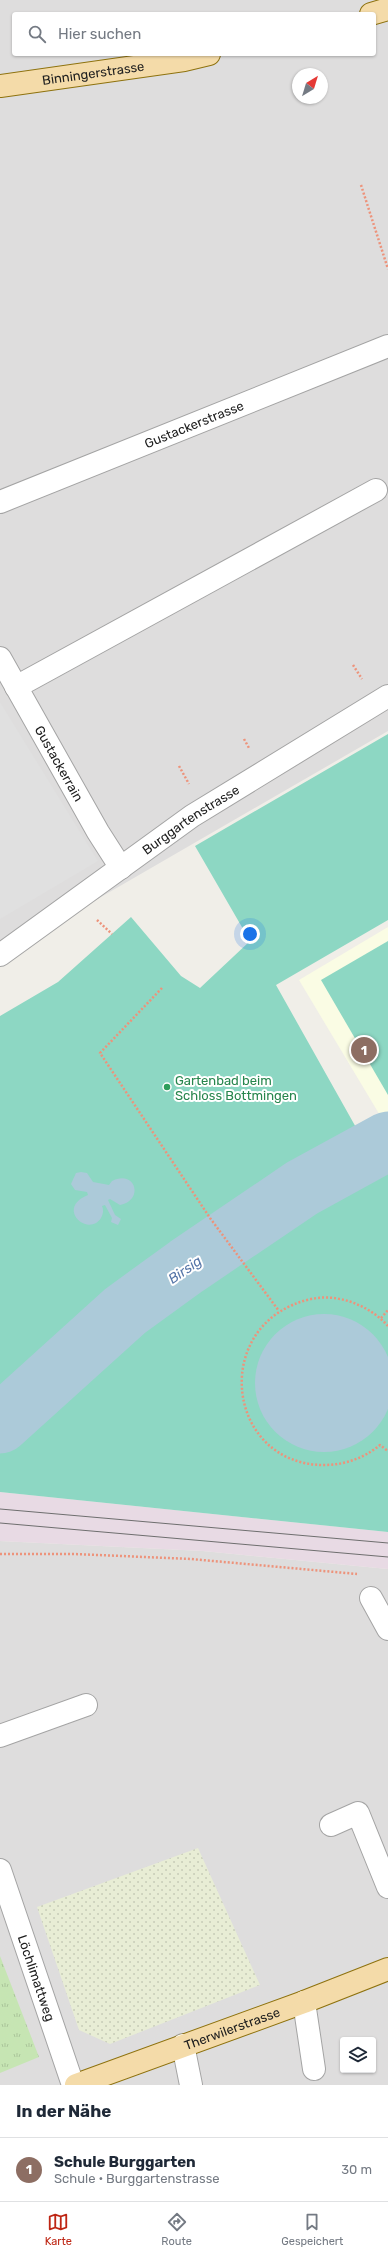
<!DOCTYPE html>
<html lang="de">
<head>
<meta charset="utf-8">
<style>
	:root { --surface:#fff; --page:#f2f2f3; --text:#1f2937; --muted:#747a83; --line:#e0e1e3; --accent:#be2513 }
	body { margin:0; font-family:Rubik,sans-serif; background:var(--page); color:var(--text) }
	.controls { position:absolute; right:12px; bottom:12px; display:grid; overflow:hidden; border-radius:4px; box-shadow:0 1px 3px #0004 }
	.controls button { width:36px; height:36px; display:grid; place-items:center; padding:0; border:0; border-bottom:1px solid var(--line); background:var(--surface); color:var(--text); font:20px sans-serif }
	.compass { position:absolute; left:292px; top:68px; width:36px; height:36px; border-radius:50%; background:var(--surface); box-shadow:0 1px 3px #0004; rotate:38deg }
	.you { position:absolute; left:250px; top:934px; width:14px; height:14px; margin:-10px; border:3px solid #fff; border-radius:50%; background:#1a73e8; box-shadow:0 0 0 6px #1a73e833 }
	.badge { display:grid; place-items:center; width:26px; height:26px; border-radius:50%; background:var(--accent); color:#fff; font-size:13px; font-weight:700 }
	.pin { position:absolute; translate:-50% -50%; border:2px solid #fff; box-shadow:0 1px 4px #0006 }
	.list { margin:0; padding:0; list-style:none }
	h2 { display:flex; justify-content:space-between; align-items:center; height:52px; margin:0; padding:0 16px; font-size:17px }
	h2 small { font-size:13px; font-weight:400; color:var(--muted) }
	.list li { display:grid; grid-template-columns:26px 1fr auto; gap:12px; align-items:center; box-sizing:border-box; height:64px; padding:0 16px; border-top:1px solid var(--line) }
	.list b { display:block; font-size:15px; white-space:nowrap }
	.list p { margin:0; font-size:13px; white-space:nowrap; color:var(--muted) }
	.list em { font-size:13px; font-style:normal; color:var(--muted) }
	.icon { flex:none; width:22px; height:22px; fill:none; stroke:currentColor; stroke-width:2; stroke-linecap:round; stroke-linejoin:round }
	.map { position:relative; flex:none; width:388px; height:2085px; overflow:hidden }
	.search { position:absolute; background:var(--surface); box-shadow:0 1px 3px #0004; left:12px; right:12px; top:12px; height:44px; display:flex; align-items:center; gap:10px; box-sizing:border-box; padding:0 14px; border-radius:4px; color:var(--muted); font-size:15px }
	.sheet { height:116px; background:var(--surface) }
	nav { display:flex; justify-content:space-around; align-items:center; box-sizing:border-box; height:56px; border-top:1px solid var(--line); background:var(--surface); font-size:11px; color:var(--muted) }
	nav a { display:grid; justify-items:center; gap:2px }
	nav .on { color:var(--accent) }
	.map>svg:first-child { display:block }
	.residential { fill:#dedddd; fill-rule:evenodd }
	.education { fill:#fafce4 }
	.railway { fill:#e8dae4 }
	.farmland { fill:url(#farmland-dots) }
	.grass { fill:url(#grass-tufts) }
	.pitch { fill:#8dd7c3 }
	.parking { fill:#e0e0e0 }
	.water { fill:#accad9 }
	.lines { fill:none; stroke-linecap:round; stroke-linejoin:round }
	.river { stroke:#accad9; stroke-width:59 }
	.minor-casing { stroke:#a4a4a4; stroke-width:24 }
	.major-casing { stroke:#8e720e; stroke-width:24 }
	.path { stroke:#ed937b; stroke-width:2.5; stroke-dasharray:2 2; stroke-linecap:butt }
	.minor { stroke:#fff; stroke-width:22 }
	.major { stroke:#f4dba9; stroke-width:22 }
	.tram { stroke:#6e6e6e; stroke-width:1 }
	.leisure-dot { fill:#2e9e5b; stroke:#fff; stroke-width:1.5 }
	.labels { text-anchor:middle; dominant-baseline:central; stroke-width:4; stroke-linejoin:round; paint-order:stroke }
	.street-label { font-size:13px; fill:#202020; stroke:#fff }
	.leisure-label { font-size:13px; fill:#27864d; stroke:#fff; text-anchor:start }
	.water-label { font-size:14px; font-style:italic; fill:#5575a8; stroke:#fff }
</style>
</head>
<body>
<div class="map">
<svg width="388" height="2085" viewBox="0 0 388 2085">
	<defs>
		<pattern id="farmland-dots" width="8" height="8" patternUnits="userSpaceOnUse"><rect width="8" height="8" fill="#e8edd5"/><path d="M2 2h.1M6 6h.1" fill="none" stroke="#c7cbb7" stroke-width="1.8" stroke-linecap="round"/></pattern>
		<pattern id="grass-tufts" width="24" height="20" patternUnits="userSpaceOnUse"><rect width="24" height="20" fill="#c6e5b3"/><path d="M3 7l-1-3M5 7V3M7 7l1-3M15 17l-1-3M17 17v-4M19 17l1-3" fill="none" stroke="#aac49a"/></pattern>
	</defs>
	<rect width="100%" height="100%" fill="#f0eee8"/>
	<g class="residential">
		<path d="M 0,0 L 388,0 L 388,731 L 44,930 L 0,959 ZM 14,14 L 374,14 L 374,54 L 14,54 ZM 298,74 L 322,74 L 322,98 L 298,98 Z"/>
		<path d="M 0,1541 L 203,1551 L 388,1569 L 388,2085 L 0,2085 ZM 343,2040 L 373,2040 L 373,2070 L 343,2070 Z"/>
	</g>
	<path class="education" d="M 388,927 L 388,1120 L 384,1122 L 299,980 Z"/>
	<path class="railway" d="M 0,1492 L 388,1532 L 388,1569 L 203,1551 L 0,1541 Z"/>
	<path class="farmland" d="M 198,1848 L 260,1985 L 110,2044 L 79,2030 L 37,1907 Z"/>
	<path class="grass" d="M 0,1956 L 39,2057 L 0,2073 Z"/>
	<g class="pitch">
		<path d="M 388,734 L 388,920 L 276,985 L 376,1163 L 388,1159 L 388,1532 L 0,1492 L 0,1016 L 58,982 L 131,917 L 181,976 L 200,988 L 250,941 L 195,846 Z"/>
		<path d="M 388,941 L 388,1095 L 321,980 Z"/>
	</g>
	<path class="parking" d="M 0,702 L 98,861 L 0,919 Z"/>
	<g class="water">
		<path d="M 81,1172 L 87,1173 L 93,1182 L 109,1185 L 112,1181 C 135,1169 145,1200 120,1205 L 110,1199 L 108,1200 L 115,1215 L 121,1219 L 118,1225 L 111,1222 L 112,1218 L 105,1205 L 102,1206 C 104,1210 103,1214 101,1218 C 88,1238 55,1208 88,1195 L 87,1192 L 75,1190 L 71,1184 L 76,1173 Z"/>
		<circle cx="324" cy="1383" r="69"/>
	</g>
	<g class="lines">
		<path class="river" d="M 0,1424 L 125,1311 L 187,1266 L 302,1188 L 388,1141"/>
		<defs>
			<g id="minor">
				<path id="s1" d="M 0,502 L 388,346"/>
				<path id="s2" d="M 0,658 L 98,832 L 121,868"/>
				<path d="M 16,687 L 376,490"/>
				<path id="s3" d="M 0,955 L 192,816 L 388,696"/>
				<path d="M 371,1598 L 388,1629"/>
				<path d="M 0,1736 L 86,1705"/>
				<path d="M 331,1825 L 358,1813 L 388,1887"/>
				<path id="s4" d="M 0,1870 L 73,2085"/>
				<path d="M 304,2002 L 314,2069"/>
				<path d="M 183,2045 L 191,2085"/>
			</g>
			<g id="major">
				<path d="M 371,14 L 388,9"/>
				<path id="s5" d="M 0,86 L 184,60 L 209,54"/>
				<path id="s6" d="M 76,2085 L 304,2002 L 388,1969"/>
			</g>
		</defs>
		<use href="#minor" class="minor-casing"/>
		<use href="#major" class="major-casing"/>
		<g class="path">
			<path d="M 361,185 L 388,269"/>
			<path d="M 353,665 L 362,679"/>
			<path d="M 244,739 L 249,748"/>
			<path d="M 179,766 L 189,784"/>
			<path d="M 97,920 L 112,934"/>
			<path d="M 162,988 L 100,1053 L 210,1218 L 279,1311"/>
			<path d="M 381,1318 L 388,1310"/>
			<path d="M 388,1326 C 370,1306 339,1293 311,1299 C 209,1322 225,1465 324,1465 C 345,1465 364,1458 380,1445 L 388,1451"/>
			<path d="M 0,1554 L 75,1554 L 191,1559 L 357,1574"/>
		</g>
		<use href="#minor" class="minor"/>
		<use href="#major" class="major"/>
		<g class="tram">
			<path d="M 0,1509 L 388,1543"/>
			<path d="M 0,1523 L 388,1557"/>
		</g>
	</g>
	<circle class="leisure-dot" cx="167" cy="1087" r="4"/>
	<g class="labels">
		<g class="street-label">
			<text stroke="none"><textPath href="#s5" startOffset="94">Binningerstrasse</textPath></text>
			<text stroke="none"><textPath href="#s1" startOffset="209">Gustackerstrasse</textPath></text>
			<text stroke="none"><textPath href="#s2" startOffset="121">Gustackerrain</textPath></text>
			<text stroke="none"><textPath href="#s3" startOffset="234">Burggartenstrasse</textPath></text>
			<text stroke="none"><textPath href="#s4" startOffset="114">Löchlimattweg</textPath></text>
			<text stroke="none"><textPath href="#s6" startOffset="166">Therwilerstrasse</textPath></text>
		</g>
		<g class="leisure-label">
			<text x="175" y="1080">Gartenbad beim<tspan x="175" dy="15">Schloss Bottmingen</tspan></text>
		</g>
		<g class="water-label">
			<text transform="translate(185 1270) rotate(-35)">Birsig</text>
		</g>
	</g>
</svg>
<div class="controls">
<button><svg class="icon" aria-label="layers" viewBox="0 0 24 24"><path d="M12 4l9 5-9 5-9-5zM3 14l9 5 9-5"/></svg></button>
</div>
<svg class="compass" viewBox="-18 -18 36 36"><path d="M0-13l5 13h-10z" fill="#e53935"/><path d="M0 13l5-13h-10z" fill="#747a83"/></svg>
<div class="you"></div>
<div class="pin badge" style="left:364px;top:1050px;background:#8d6e63">1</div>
<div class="search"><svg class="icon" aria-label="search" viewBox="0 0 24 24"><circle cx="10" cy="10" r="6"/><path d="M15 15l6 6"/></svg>Hier suchen</div>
</div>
<section class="sheet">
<h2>In der Nähe<small></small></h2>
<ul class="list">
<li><span class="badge" style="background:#8d6e63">1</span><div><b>Schule Burggarten</b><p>Schule · Burggartenstrasse</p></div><em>30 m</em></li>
</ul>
</section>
<nav>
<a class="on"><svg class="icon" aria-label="map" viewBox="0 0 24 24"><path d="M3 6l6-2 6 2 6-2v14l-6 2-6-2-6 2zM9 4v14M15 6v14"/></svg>Karte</a>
<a><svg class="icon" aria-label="directions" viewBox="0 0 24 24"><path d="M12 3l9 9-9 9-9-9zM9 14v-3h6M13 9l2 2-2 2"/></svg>Route</a>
<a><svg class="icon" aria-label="saved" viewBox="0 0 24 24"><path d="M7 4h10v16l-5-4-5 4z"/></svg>Gespeichert</a>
</nav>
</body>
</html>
